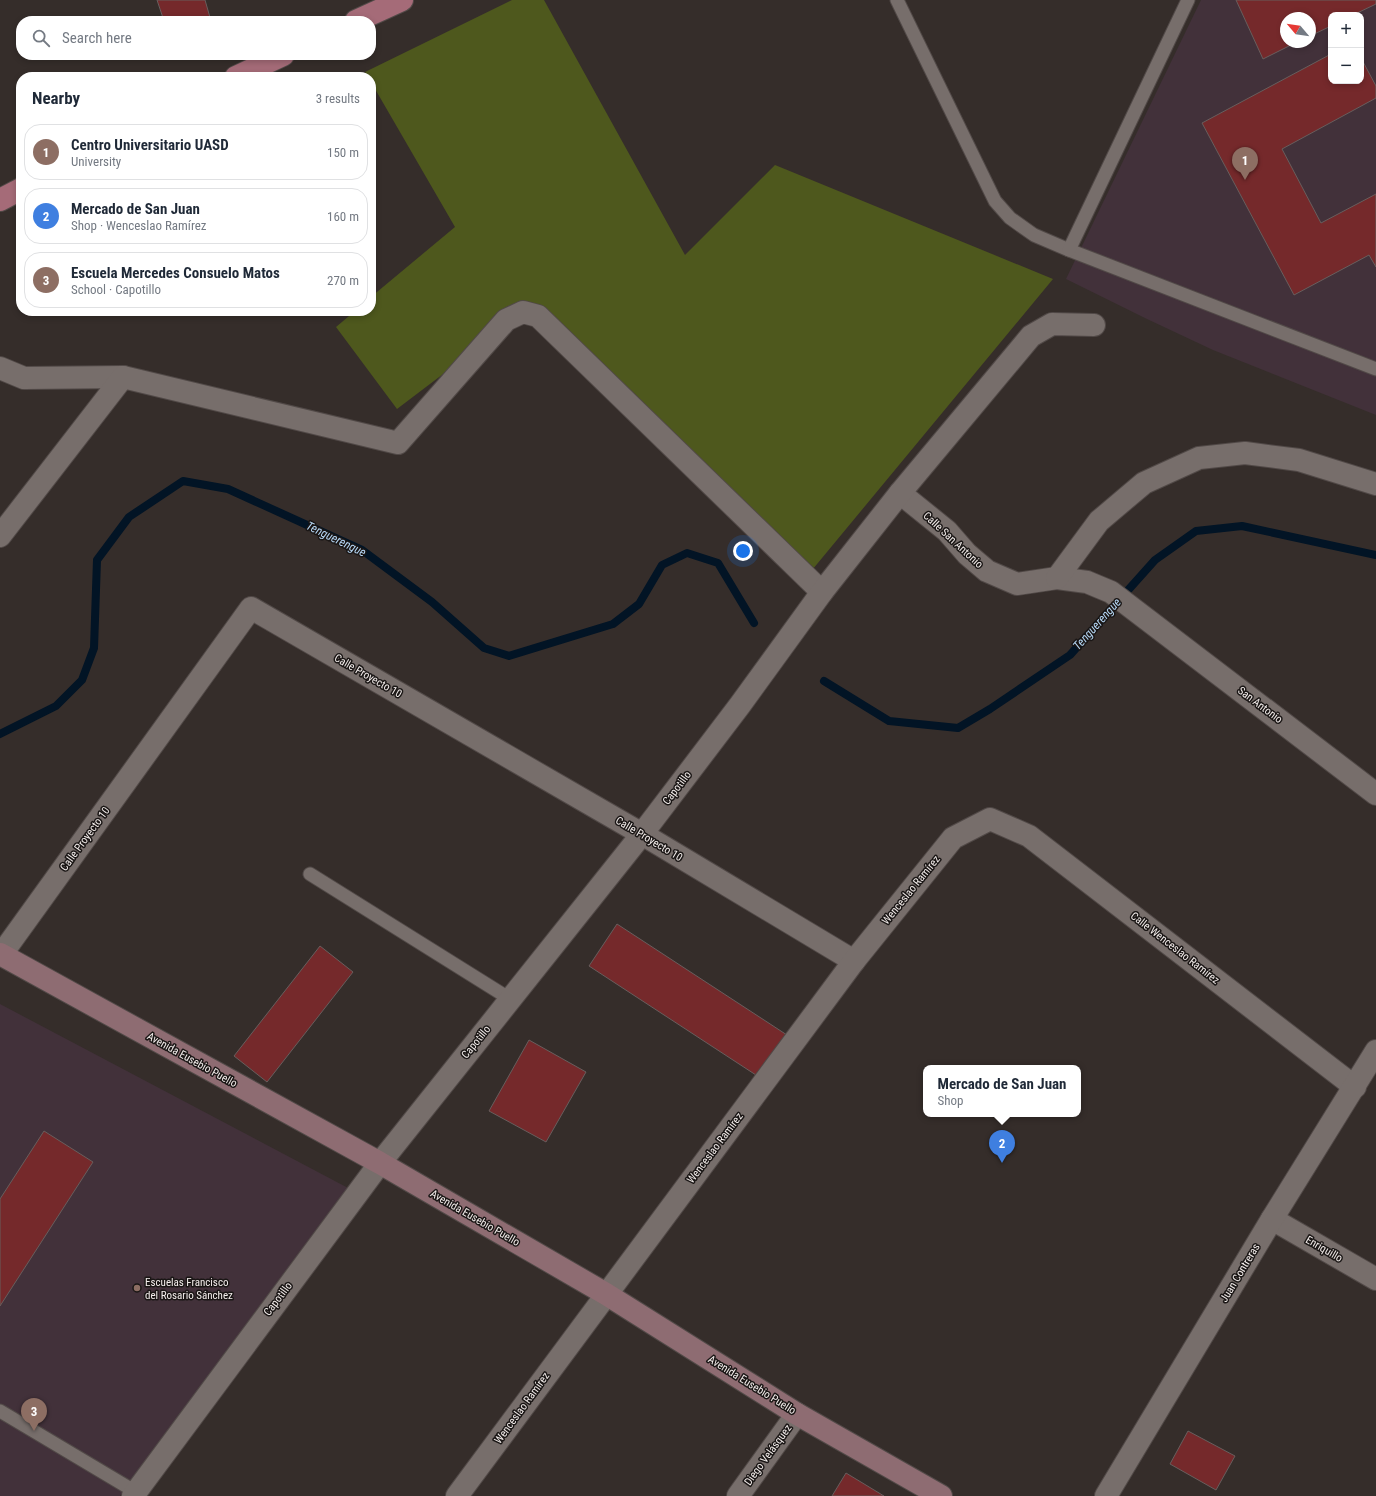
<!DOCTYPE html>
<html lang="en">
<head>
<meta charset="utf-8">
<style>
	:root { --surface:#fff; --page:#f6f6f7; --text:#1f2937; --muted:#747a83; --line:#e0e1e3; --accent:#6b6b39 }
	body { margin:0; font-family:"Roboto Condensed",sans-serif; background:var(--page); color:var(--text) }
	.controls { position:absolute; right:12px; top:12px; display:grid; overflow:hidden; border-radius:8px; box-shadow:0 2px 6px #0003 }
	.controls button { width:36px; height:36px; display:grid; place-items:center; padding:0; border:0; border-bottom:1px solid var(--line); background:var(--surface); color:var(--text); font:20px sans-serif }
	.compass { position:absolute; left:1280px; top:12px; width:36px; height:36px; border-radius:50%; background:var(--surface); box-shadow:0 2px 6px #0003; rotate:299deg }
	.you { position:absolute; left:743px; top:551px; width:14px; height:14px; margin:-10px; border:3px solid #fff; border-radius:50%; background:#1a73e8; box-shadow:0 0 0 6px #1a73e833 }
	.badge { display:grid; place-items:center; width:26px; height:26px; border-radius:50%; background:var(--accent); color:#fff; font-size:13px; font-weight:700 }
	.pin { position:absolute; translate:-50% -33px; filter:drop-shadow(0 1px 2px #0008) }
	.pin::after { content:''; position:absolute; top:21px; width:14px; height:12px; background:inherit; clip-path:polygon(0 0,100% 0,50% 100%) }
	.popup { position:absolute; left:923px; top:1065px; width:158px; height:52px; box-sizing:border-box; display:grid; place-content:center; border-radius:8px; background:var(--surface); filter:drop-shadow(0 1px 3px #0005); font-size:13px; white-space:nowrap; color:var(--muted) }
	.popup b { font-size:15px; color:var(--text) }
	.popup::after { content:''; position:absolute; left:50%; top:100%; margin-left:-8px; border:8px solid transparent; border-top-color:var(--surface) }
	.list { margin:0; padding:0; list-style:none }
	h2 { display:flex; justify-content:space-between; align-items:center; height:52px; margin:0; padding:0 16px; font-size:17px }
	h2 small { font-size:13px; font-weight:400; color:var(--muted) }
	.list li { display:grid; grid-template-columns:26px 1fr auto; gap:12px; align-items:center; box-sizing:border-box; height:56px; margin:0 8px 8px; padding:0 8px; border:1px solid var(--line); border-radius:16px }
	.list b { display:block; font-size:15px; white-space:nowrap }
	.list p { margin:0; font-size:13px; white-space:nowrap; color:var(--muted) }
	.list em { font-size:13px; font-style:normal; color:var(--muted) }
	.icon { flex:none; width:22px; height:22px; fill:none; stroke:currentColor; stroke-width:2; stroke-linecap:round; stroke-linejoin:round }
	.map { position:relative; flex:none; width:1376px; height:1496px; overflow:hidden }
	.search { position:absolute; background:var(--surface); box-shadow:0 2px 6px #0003; left:16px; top:16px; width:360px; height:44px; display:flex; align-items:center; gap:10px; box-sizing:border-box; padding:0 14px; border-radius:16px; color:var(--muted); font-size:15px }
	.panel { position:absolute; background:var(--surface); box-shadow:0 2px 6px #0003; left:16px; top:72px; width:360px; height:244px; border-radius:16px }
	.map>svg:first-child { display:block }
	.education { fill:#42313a; fill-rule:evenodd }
	.green { fill:#4e581d }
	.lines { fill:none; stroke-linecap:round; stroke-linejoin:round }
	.stream { stroke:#021425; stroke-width:8 }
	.building { fill:#75292b; stroke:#685e5d }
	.service-casing { stroke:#514947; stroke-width:15 }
	.minor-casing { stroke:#514947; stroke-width:24 }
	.secondary-casing { stroke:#514947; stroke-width:24 }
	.primary-casing { stroke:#514947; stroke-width:24 }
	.service { stroke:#776e6b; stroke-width:13 }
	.minor { stroke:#776e6b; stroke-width:22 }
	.secondary { stroke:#8e6c72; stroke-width:22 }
	.primary { stroke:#a56b78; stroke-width:22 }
	.education-dot { fill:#8d6e63; stroke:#1a1615; stroke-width:1.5 }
	.labels { text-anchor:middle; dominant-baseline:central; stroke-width:3; stroke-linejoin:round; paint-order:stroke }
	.street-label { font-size:11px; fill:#f4eeec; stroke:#1a1615 }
	.poi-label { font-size:11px; fill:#f4eeec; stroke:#1a1615; text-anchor:start }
	.water-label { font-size:12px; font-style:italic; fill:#b6d7f5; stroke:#1a1615 }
</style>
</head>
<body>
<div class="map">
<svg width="1376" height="1496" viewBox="0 0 1376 1496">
	<rect width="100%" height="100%" fill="#352d2a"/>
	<g class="education">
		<path d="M 1201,0 L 1376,0 L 1376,415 L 1213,350 L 1147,319 L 1066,279 ZM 1331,15 L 1361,15 L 1361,81 L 1331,81 ZM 1286,18 L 1310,18 L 1310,42 L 1286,42 Z"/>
		<path d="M 0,1004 L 350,1189 L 120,1496 L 0,1496 Z"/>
	</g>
	<path class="green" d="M 512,0 L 544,0 L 685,255 L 775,165 L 1053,279 L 803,581 L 526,311 L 397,409 L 336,327 L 355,311 L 371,311 L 371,297 L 455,227 L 371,82 L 371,77 L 368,77 L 365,72 Z"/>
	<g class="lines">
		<g class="stream">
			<path d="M 824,681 L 889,721 L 958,728 L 990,709 L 1070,655 L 1155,560 L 1196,531 L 1242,526 L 1376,555"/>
			<path d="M 0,734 L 56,706 L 82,680 L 94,648 L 97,560 L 129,517 L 183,481 L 228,489 L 362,550 L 432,602 L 484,648 L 509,656 L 613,624 L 639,604 L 662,565 L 687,553 L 718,563 L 754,623"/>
		</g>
	</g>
	<g class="building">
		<path d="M 157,0 L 205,0 L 211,21 L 164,21 Z"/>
		<path d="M 1236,0 L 1376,0 L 1376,4 L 1353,15 L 1331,15 L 1331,26 L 1310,36 L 1310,18 L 1286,18 L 1286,42 L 1297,42 L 1263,59 Z"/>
		<path d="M 1331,54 L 1331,81 L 1361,81 L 1361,58 L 1376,86 L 1376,98 L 1282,149 L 1321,223 L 1376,194 L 1376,267 L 1369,255 L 1294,295 L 1202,123 Z"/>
		<path d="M 617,924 L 787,1035 L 759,1077 L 589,966 Z"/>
		<path d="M 320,946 L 353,972 L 267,1082 L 234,1056 Z"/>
		<path d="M 529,1040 L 586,1072 L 546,1142 L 489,1111 Z"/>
		<path d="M 44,1131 L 93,1162 L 0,1306 L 0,1199 Z"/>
		<path d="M 1188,1431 L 1235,1456 L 1216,1490 L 1170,1464 Z"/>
		<path d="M 846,1473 L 884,1496 L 832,1496 Z"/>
	</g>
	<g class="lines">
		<defs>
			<g id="service">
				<path d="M 897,0 L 995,201 L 1010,218 L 1034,235 L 1069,250 L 1376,369"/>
				<path d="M 1069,250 L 1188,0"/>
				<path d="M 310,874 L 510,999"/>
				<path d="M 0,1411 L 136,1492"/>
			</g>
			<g id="minor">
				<path d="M 0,368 L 24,378 L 123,377"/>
				<path d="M 900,493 L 947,531 L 967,554 L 987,571 L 1017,584 L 1057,578 L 1087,582 L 1111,592 L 1376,794"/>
				<path d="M 0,536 L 123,377 L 398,443 L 506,320 L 523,312 L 538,316 L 822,592"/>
				<path d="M 1057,578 L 1099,521 L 1144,483 L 1199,458 L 1245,453 L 1299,460 L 1376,484"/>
				<path d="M 1,955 L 251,608 L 642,834 L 854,961"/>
				<path d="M 1272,1219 L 1376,1279"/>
				<path d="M 133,1496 L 380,1163 L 642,834 L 740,705 L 822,592 L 900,493 L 1031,336 L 1052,324 L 1094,325"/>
				<path d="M 457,1496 L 854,961 L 953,838 L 990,819 L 1029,836 L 1355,1087"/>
				<path d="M 738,1496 L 797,1414"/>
				<path d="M 1106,1496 L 1272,1219 L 1376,1051"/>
			</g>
			<path id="secondary" d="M 0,954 L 380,1163 L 606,1294 L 797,1414 L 941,1496"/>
			<g id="primary">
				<path d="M 356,21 L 402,0"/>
				<path d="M 236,77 L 283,55"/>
				<path d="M 0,200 L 21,189"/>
			</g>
		</defs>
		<use href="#service" class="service-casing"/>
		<use href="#minor" class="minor-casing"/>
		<use href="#secondary" class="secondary-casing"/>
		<use href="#primary" class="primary-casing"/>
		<use href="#service" class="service"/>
		<use href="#minor" class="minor"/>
		<use href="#secondary" class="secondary"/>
		<use href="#primary" class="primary"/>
	</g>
	<circle class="education-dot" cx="137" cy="1288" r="4"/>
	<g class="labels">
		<g class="street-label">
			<text transform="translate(953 540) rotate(43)">Calle San Antonio</text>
			<text transform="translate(368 676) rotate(30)">Calle Proyecto 10</text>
			<text transform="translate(1260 705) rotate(37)">San Antonio</text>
			<text transform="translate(677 788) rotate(-53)">Capotillo</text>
			<text transform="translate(85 839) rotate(-54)">Calle Proyecto 10</text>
			<text transform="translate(649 839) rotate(31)">Calle Proyecto 10</text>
			<text transform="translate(911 890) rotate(-51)">Wenceslao Ramírez</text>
			<text transform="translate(1175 948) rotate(38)">Calle Wenceslao Ramírez</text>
			<text transform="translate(476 1042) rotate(-51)">Capotillo</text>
			<text transform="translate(192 1060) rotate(29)">Avenida Eusebio Puello</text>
			<text transform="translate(715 1148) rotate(-53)">Wenceslao Ramírez</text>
			<text transform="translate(475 1218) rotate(30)">Avenida Eusebio Puello</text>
			<text transform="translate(1324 1249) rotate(30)">Enriquillo</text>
			<text transform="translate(1240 1273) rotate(-59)">Juan Contreras</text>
			<text transform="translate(278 1299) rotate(-53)">Capotillo</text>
			<text transform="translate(752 1385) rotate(32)">Avenida Eusebio Puello</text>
			<text transform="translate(522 1408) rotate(-54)">Wenceslao Ramírez</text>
			<text transform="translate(768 1455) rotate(-54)">Diego Velásquez</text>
		</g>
		<g class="poi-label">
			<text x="145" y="1282">Escuelas Francisco<tspan x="145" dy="13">del Rosario Sánchez</tspan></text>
		</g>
		<g class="water-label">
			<text transform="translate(336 539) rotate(26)">Tenguerengue</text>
			<text transform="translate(1097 624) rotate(-48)">Tenguerengue</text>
		</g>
	</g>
</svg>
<div class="controls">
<button>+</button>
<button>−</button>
</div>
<svg class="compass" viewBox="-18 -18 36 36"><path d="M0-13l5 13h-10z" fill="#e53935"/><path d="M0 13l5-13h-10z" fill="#747a83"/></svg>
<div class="you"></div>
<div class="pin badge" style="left:1245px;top:180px;background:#8d6e63">1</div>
<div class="pin badge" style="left:1002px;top:1163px;background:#3f7fe0">2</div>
<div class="popup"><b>Mercado de San Juan</b>Shop</div>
<div class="pin badge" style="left:34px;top:1431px;background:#8d6e63">3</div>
<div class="search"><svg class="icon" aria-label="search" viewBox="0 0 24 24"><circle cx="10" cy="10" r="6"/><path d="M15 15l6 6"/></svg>Search here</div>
<section class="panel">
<h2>Nearby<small>3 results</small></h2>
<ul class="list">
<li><span class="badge" style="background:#8d6e63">1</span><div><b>Centro Universitario UASD</b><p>University</p></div><em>150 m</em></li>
<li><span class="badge" style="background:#3f7fe0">2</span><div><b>Mercado de San Juan</b><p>Shop · Wenceslao Ramírez</p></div><em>160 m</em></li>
<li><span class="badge" style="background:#8d6e63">3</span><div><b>Escuela Mercedes Consuelo Matos</b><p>School · Capotillo</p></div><em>270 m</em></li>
</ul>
</section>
</div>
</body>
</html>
